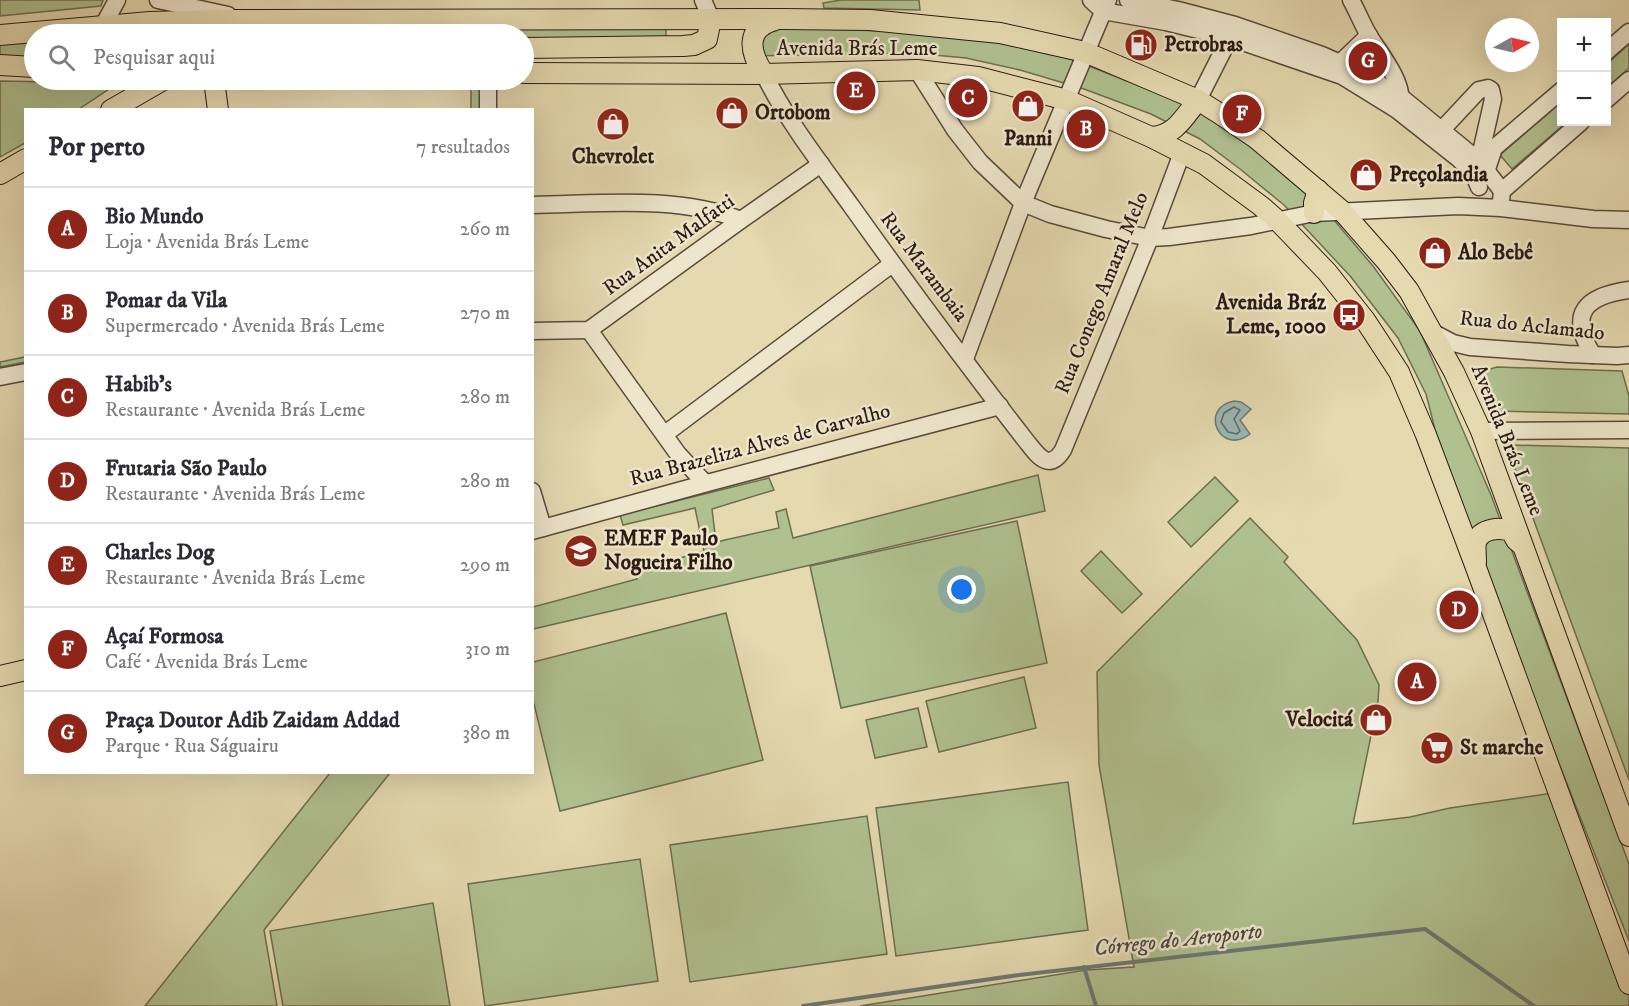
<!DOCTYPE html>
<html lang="pt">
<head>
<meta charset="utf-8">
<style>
	:root { --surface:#fff; --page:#f7f7f7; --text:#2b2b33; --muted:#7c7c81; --line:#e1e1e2; --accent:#8f2418 }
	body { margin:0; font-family:"IM FELL DW Pica",serif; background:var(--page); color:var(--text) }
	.controls { position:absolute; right:18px; top:18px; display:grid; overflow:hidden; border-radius:0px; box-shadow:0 6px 24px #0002 }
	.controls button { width:54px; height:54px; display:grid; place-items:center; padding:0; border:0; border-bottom:2px solid var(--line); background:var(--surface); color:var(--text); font:30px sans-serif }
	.compass { position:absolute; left:1485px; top:18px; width:54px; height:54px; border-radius:50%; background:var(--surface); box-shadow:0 6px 24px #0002; rotate:82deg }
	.you { position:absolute; left:962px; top:590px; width:21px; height:21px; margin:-15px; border:4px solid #fff; border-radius:50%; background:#1a73e8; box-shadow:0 0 0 9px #1a73e833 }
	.badge { display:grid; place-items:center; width:39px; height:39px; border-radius:50%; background:var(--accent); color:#fff; font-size:20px; font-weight:700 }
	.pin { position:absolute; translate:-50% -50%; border:3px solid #fff; box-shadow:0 2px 6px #0006 }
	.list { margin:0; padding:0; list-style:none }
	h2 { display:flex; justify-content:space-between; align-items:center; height:78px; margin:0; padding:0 24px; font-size:26px }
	h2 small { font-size:20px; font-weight:400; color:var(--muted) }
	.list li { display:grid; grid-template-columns:39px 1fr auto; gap:18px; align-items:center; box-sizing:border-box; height:84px; padding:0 24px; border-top:2px solid var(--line) }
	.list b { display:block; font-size:22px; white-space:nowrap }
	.list p { margin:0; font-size:20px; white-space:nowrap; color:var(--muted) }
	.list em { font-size:20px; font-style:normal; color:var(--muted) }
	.icon { flex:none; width:33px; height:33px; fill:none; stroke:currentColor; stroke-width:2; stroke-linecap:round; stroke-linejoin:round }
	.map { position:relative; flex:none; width:1629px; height:1006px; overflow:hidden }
	.search { position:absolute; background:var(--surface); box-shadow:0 6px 24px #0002; left:24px; top:24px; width:510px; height:66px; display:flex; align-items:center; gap:15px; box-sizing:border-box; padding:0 21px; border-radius:33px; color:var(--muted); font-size:22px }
	.panel { position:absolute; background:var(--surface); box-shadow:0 6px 24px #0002; left:24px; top:108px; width:510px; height:666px; border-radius:0px }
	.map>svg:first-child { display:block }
	.green { fill:#b0c08f; stroke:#6d6d50; stroke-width:1.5 }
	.water { fill:#9ab8b6; stroke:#6d7974; stroke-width:1.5 }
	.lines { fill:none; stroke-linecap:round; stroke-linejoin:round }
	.shore { stroke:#626964; stroke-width:1.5 }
	.stream { stroke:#6d7974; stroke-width:4 }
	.minor-casing { stroke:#594a3a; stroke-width:19 }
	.major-casing { stroke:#2a1a12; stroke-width:22 }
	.minor { stroke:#eee6cc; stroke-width:16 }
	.major { stroke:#e5d9b0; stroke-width:20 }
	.labels { text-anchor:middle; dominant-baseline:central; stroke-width:5; stroke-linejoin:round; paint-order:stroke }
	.poi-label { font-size:21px; font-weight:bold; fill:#2a1a12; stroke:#eee6cc; text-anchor:start }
	.street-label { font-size:21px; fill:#2a1a12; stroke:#eee6cc }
	.water-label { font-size:22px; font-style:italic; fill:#4c4943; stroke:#eee6cc }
</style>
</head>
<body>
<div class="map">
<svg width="1629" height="1006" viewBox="0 0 1629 1006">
	<rect width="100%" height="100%" fill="#e5d9b0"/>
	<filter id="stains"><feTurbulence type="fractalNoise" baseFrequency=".00333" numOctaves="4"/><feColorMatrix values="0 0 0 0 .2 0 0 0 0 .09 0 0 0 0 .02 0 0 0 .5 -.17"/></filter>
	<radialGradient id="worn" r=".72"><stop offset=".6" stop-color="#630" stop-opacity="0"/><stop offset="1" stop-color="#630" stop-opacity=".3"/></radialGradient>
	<g class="green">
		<path d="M 0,0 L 103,0 L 101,6 L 0,16 Z"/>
		<path d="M 841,0 L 919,0 L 920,10 L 824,8 L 823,3 Z"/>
		<path d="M 747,26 L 961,34 L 1071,59 L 1198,109 L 1306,187 L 1373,266 L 1420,331 L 1491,495 L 1629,864 L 1629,941 L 1515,652 L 1441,453 L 1426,394 L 1398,338 L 1351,277 L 1284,205 L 1240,169 L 1200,139 L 1151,114 L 1084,89 L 1020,70 L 966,58 L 912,53 L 745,56 Z"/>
		<path d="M 666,27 L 666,39 L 524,41 L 524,34 L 150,34 L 252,28 Z"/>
		<path d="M 34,40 L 34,58 L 0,58 L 0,42 Z"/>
		<path d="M 1629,44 L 1629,68 L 1607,88 L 1607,64 Z"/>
		<path d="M 0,81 L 105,83 L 112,87 L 79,109 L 26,110 L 25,143 L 0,157 Z"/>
		<rect x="471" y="89" width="10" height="20"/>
		<path d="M 1561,102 L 1562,122 L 1567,122 L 1512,169 L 1500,155 Z"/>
		<path d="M 25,357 L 25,362 L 0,367 L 0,362 Z"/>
		<path d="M 1497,367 L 1622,371 L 1629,396 L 1629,414 L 1493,411 L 1481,386 L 1480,378 L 1487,370 Z"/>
		<path d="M 1511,445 L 1629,448 L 1629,780 L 1511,458 Z"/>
		<path d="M 1038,475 L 1045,511 L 533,629 L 533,607 L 637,579 L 635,571 L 704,551 L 695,508 L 623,525 L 620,515 L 769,478 L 774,490 L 712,509 L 716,542 L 779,528 L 776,512 L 786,509 L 793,538 Z"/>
		<path d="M 1215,477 L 1238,501 L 1191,547 L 1168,522 Z"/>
		<path d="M 1250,518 L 1288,557 L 1284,562 L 1357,640 L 1379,685 L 1378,701 L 1353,824 L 1410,817 L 1450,808 L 1553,793 L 1629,994 L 1629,1006 L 860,1006 L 1086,970 L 1134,967 L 1099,765 L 1097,672 Z"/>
		<path d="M 1017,521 L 1047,663 L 841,708 L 810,566 Z"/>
		<path d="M 1101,551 L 1142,594 L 1122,613 L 1081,571 Z"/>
		<path d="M 726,613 L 763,760 L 560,811 L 533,700 L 533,662 Z"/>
		<path d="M 1024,677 L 1036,728 L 939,752 L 926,701 Z"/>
		<path d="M 918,708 L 927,747 L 875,758 L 866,720 Z"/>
		<path d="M 330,773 L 390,773 L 264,930 L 277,1006 L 145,1006 Z"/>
		<path d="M 1068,782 L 1088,930 L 896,956 L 876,808 Z"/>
		<path d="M 867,816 L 887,954 L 690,982 L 670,845 Z"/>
		<path d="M 640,859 L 658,981 L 485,1006 L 468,884 Z"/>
		<path d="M 433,903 L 450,1006 L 283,1006 L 270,931 Z"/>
	</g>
	<path class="water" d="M 1234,401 L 1241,402 L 1251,409 L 1240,420 L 1250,434 C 1220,457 1198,408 1234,401 Z"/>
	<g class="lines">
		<path class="shore" d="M 1234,407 L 1240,410 L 1234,419 L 1240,431 L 1237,434 L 1228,432 L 1221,422 L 1224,413 Z"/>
		<g class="stream">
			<path d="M 1084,967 L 1096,1006"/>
			<path d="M 803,1006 L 1019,975 L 1425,929 L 1534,1006"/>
		</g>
		<defs>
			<g id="minor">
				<path d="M 158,0 L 228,15"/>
				<path d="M 703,0 L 711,19"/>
				<path d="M 1091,0 L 1103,11 L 1166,22 L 1231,38 L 1342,76 L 1397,110 L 1459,159 L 1473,173 L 1479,187"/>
				<path d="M 1128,0 L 1178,10 L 1235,25 L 1322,55 L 1356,70 L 1401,97 L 1479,161 L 1502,191"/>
				<path d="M 1351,0 C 1357,11 1362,23 1368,34 C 1378,51 1403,81 1400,100"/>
				<path d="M 103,26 L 117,0"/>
				<path d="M 1606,52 L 1629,32"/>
				<path d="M 917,70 L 955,130 L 980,162 L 1023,203 L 1050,214 L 1106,229 L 1150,238 L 1169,237 L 1251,226 L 1314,213 L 1458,206 L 1501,208 L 1593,219 L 1629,220"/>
				<path d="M 1335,72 L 1340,63 L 1369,35"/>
				<path d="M 764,74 C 787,121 821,164 852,207 C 909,287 967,365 1027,442 C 1038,456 1049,472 1063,450 L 1150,238 L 1182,153"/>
				<path d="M 488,80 L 488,110"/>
				<path d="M 1198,100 L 1234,29"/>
				<path d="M 1606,100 L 1629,80"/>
				<path d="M 1436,136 L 1479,90 L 1488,88 L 1491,90 L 1493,99 L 1479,161"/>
				<path d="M 1487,169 L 1494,148 L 1562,90"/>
				<path d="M 1501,201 L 1502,191 L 1581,122"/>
				<path d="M 532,205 C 602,204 675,195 741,220"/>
				<path d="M 589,330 L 678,454 L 705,483"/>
				<path d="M 532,331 L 589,330 L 741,220 L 821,164"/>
				<path d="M 1432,332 L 1453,343 L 1470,347 L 1568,354 L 1617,356 L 1629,355"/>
				<path d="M 1593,355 C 1567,313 1586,296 1629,290"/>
				<path d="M 965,359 L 1023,203 L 1108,0"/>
				<path d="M 0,377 L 26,372"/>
				<path d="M 1481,431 L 1629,430"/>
				<path d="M 665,434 L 892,264"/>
				<path d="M 532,491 L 543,528"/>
				<path d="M 532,531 L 711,482 L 1000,406"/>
			</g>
			<g id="major">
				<path d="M 0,35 L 150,22 L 221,20 L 784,19 L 870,20 L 1000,33 L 1085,52 L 1198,100 L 1217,112 L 1257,139 L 1342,211 L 1386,261 L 1409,291 L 1454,372 L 1481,431 L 1629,836"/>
				<path d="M 524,48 L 683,46 L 694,45 L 707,39 L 711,19"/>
				<path d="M 0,65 L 34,67"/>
				<path d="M 524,73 L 764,74 L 917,70 L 978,77 L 1067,100 L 1151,137 L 1204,164 L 1261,206 L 1278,221 L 1327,272 L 1365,320 L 1399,372 L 1426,435 L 1475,565 L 1629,984"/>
				<path d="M 764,74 C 749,52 745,28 775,20"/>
				<path d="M 214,80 L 218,110"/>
				<path d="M 111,110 L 163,80"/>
				<path d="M 1151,137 C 1175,136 1184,117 1198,100"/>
				<path d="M 0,174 L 26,159"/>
				<path d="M 1314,213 L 1314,203 L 1318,190"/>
				<path d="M 1476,562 C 1476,556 1475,547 1476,542 C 1481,528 1500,527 1511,531 L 1516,540 L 1522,545"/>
				<path d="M 0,676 L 26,670"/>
			</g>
		</defs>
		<use href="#minor" class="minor-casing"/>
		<use href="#major" class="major-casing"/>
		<use href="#minor" class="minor"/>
		<use href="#major" class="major"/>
	</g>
	<defs>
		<symbol id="fuel-disc" viewBox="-11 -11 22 22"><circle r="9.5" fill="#8f2418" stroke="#eee6cc"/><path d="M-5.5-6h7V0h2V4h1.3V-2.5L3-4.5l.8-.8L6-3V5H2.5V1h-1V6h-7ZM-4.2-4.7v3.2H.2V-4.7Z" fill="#fff"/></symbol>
		<symbol id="shop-disc" viewBox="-11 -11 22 22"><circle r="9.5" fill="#8f2418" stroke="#eee6cc"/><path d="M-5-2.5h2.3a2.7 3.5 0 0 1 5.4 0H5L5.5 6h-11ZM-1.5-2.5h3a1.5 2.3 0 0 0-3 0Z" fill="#fff"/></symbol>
		<symbol id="bus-disc" viewBox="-11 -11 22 22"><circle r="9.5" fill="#8f2418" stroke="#eee6cc"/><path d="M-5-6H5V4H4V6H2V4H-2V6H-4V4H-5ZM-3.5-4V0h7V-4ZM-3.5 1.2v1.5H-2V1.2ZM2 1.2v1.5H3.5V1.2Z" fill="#fff"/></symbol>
		<symbol id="school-disc" viewBox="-11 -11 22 22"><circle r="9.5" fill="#8f2418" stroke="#eee6cc"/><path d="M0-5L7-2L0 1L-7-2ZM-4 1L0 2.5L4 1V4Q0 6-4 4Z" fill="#fff"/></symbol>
		<symbol id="supermarket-disc" viewBox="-11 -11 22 22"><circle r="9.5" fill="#8f2418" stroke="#eee6cc"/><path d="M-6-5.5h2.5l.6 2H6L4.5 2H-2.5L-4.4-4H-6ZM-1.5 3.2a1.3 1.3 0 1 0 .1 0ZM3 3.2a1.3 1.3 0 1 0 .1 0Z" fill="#fff"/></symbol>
	</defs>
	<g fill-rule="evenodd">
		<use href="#fuel-disc" x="1122" y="26" width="38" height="38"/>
		<use href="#shop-disc" x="1009" y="87" width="38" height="38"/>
		<use href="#shop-disc" x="713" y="94" width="38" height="38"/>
		<use href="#shop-disc" x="594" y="105" width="38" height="38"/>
		<use href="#shop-disc" x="1347" y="156" width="38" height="38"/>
		<use href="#shop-disc" x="1416" y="234" width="38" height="38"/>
		<use href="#bus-disc" x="1330" y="296" width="38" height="38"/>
		<use href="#school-disc" x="562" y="532" width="38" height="38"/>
		<use href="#shop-disc" x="1357" y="701" width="38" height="38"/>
		<use href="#supermarket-disc" x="1418" y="729" width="38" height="38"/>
	</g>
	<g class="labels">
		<g class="poi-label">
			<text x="1164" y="45">Petrobras</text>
			<text x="755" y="113">Ortobom</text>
			<text x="1028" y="139" text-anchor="middle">Panni</text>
			<text x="613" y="157" text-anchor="middle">Chevrolet</text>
			<text x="1389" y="175">Preçolandia</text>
			<text x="1458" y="253">Alo Bebê</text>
			<text x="1326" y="303" text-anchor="end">Avenida Bráz<tspan x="1326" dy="24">Leme, 1000</tspan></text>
			<text x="604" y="539">EMEF Paulo<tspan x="604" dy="24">Nogueira Filho</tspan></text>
			<text x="1353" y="720" text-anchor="end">Velocitá</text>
			<text x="1460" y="748">St marche</text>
		</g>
		<g class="street-label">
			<text x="857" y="49">Avenida Brás Leme</text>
			<text transform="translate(669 245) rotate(-36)">Rua Anita Malfatti</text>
			<text transform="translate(924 267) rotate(53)">Rua Marambaia</text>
			<text transform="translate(1102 293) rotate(-68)">Rua Conego Amaral Melo</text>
			<text transform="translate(1532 326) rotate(6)">Rua do Aclamado</text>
			<text transform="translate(1507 440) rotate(68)">Avenida Brás Leme</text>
			<text transform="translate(760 445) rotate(-15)">Rua Brazeliza Alves de Carvalho</text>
		</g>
		<g class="water-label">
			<text transform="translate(1178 940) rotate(-6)">Córrego do Aeroporto</text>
		</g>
	</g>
	<rect width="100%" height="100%" filter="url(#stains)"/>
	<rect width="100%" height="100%" fill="url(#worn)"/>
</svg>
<div class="controls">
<button>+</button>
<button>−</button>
</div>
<svg class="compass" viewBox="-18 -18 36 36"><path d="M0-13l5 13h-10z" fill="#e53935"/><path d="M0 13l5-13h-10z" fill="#7c7c81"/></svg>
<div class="you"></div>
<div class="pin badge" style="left:1417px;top:682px">A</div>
<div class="pin badge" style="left:1086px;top:129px">B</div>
<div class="pin badge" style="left:968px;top:98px">C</div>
<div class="pin badge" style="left:1459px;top:610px">D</div>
<div class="pin badge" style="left:856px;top:91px">E</div>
<div class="pin badge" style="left:1242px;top:114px">F</div>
<div class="pin badge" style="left:1368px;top:61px">G</div>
<div class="search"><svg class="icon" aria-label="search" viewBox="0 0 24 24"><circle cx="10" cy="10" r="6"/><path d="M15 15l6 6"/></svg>Pesquisar aqui</div>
<section class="panel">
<h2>Por perto<small>7 resultados</small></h2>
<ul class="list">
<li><span class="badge">A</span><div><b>Bio Mundo</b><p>Loja · Avenida Brás Leme</p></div><em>260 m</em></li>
<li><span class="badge">B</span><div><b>Pomar da Vila</b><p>Supermercado · Avenida Brás Leme</p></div><em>270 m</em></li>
<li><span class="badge">C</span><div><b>Habib's</b><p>Restaurante · Avenida Brás Leme</p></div><em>280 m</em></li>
<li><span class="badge">D</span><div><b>Frutaria São Paulo</b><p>Restaurante · Avenida Brás Leme</p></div><em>280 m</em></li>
<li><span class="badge">E</span><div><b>Charles Dog</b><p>Restaurante · Avenida Brás Leme</p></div><em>290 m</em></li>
<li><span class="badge">F</span><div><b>Açaí Formosa</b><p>Café · Avenida Brás Leme</p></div><em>310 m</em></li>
<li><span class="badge">G</span><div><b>Praça Doutor Adib Zaidam Addad</b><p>Parque · Rua Ságuairu</p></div><em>380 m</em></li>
</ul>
</section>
</div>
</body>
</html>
